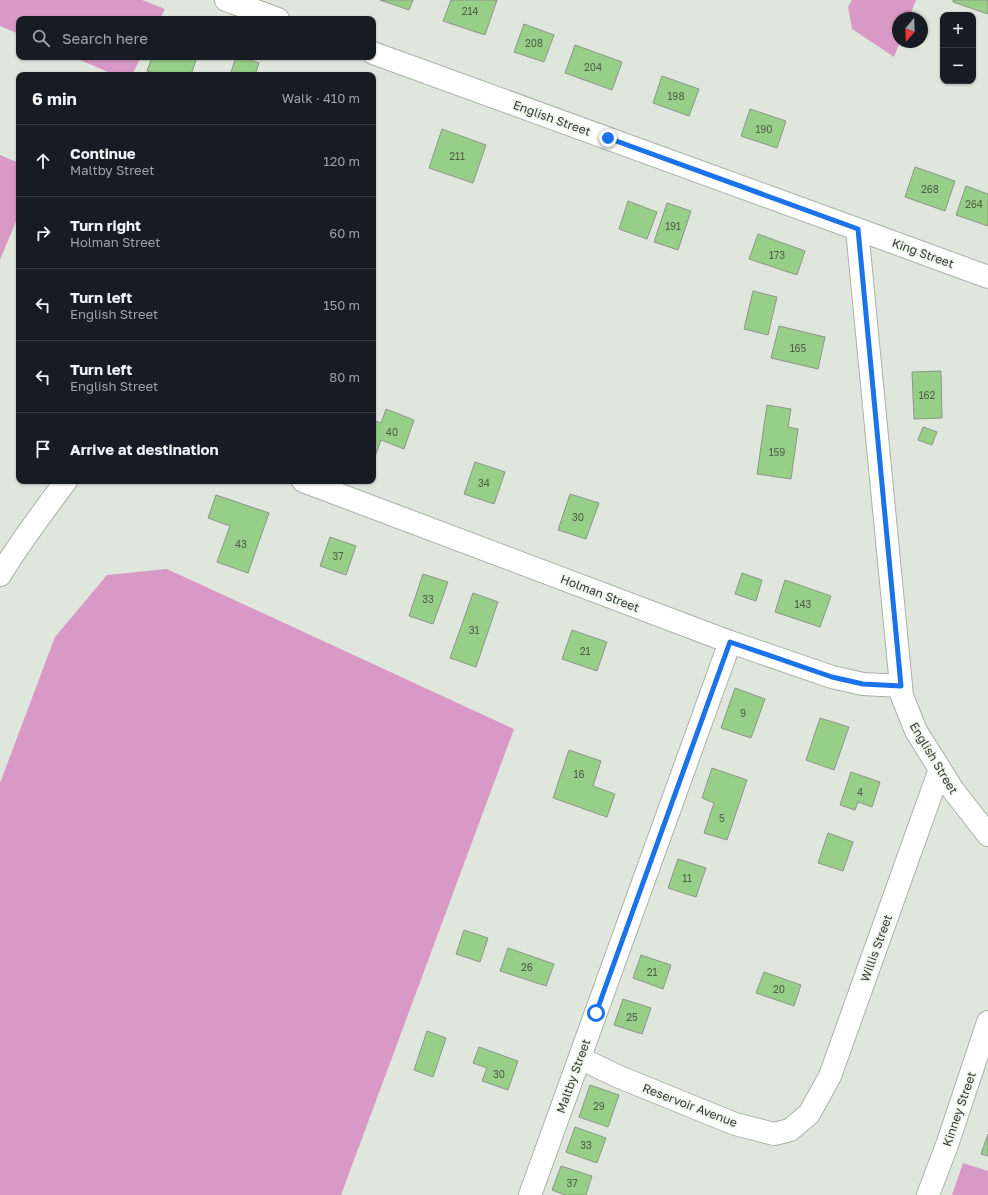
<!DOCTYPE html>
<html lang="en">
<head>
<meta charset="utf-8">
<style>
	:root { --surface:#171b24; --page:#242831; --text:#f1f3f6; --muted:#9ea1a6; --line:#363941 }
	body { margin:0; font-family:"Golos Text",sans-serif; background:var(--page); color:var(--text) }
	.controls { position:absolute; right:12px; top:12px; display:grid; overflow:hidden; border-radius:8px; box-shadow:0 1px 3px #0004 }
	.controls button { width:36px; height:36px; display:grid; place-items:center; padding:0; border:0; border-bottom:1px solid var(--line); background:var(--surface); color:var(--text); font:20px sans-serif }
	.compass { position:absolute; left:892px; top:12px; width:36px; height:36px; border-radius:50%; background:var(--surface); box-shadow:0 1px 3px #0004; rotate:199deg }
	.stop { position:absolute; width:12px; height:12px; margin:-9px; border:3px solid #1a73e8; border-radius:50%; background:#fff }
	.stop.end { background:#1a73e8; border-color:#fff; box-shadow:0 1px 4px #0008 }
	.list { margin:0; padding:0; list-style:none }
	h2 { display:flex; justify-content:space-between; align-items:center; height:52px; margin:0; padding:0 16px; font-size:17px }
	h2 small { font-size:13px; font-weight:400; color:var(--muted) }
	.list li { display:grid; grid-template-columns:26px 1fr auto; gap:12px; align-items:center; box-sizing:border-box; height:72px; padding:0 16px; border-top:1px solid var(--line) }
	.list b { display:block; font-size:15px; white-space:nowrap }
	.list p { margin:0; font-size:13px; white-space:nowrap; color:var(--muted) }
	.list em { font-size:13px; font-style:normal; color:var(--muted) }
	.icon { flex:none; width:22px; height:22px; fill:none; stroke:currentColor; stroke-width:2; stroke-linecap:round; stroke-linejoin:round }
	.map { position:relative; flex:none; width:988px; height:1195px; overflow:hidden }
	.search { position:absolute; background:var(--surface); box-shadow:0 1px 3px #0004; left:16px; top:16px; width:360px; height:44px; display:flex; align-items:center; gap:10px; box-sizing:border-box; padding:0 14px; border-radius:8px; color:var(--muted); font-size:15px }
	.panel { position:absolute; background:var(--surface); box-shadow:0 1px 3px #0004; left:16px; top:72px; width:360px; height:412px; border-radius:8px }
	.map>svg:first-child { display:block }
	.green { fill:#d999c6 }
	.building { fill:#98cf88; stroke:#8e958c }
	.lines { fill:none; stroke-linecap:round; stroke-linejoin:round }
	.minor-casing { stroke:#a9b1a7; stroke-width:24 }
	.minor { stroke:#fff; stroke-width:22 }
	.route { stroke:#1a73e8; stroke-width:5 }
	.labels { text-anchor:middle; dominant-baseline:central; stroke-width:3; stroke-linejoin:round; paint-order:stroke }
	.number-label { font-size:10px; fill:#4f5f4a }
	.street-label { font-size:12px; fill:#373a36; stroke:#ecf4ea }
</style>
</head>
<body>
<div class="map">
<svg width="988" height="1195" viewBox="0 0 988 1195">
	<rect width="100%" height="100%" fill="#dfe7dd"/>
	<g class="green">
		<path d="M 0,0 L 142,0 L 165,9 L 160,19 L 19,19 L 19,34 L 0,26 Z"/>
		<path d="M 852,0 L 916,0 L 909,18 L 898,18 L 898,42 L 900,42 L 894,57 L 852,29 L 848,7 Z"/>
		<path d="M 73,57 L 141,57 L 132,75 L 115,75 Z"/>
		<path d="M 0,155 L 19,163 L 19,214 L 0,260 Z"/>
		<path d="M 167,569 L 514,729 L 341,1195 L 0,1195 L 0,783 L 55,637 L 107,575 Z"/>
		<path d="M 963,1163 L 988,1171 L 988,1195 L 952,1195 Z"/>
	</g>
	<g class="building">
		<path d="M 380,0 L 413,0 L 409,10 Z"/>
		<path d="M 451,0 L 497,0 L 485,35 L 443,21 Z"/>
		<path d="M 953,0 L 988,0 L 988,14 L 953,2 Z"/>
		<path d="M 524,24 L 554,35 L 544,62 L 514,52 Z"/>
		<path d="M 575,45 L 622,62 L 612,90 L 565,73 Z"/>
		<path d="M 152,57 L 197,57 L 191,75 L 160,75 L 147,71 Z"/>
		<path d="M 236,57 L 242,57 L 259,63 L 255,75 L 230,75 Z"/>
		<path d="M 662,76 L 699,89 L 689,116 L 653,103 Z"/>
		<path d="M 750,109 L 786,121 L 777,148 L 741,136 Z"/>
		<path d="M 442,129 L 486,145 L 473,183 L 429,168 Z"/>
		<path d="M 915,167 L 955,181 L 945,211 L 905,197 Z"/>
		<path d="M 966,186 L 988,194 L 988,226 L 956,215 Z"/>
		<path d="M 628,201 L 657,212 L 647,239 L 619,229 Z"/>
		<path d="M 667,203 L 691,211 L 678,250 L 654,242 Z"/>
		<path d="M 758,234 L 805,251 L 797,275 L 749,259 Z"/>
		<path d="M 753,291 L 777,297 L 768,335 L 744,329 Z"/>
		<path d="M 779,326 L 825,337 L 818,369 L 771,358 Z"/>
		<path d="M 941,371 L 942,418 L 914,419 L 912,372 Z"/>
		<path d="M 767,405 L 791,409 L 788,427 L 798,429 L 791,479 L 757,474 Z"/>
		<path d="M 386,409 L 414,420 L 404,449 L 381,440 L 373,462 L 373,420 L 381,423 Z"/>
		<path d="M 923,427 L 937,432 L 932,445 L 918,440 Z"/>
		<path d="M 475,462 L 505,472 L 494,504 L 464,494 Z"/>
		<path d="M 570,494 L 599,503 L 586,539 L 558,530 Z"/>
		<path d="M 216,495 L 269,513 L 248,573 L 217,562 L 230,526 L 208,518 Z"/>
		<path d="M 330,537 L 356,546 L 346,575 L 320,566 Z"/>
		<path d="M 742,573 L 762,580 L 756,601 L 735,594 Z"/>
		<path d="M 423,574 L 448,582 L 433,624 L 409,616 Z"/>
		<path d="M 785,580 L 831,596 L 820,627 L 775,612 Z"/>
		<path d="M 473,593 L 498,602 L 476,667 L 450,658 Z"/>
		<path d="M 572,630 L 607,642 L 597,671 L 562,659 Z"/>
		<path d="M 735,688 L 765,699 L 751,738 L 721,728 Z"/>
		<path d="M 820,718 L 849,727 L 834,770 L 806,760 Z"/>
		<path d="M 569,750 L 601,761 L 593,786 L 615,794 L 607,817 L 553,798 Z"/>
		<path d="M 712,768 L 747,780 L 727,840 L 704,833 L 714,803 L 702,798 Z"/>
		<path d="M 851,772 L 880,782 L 872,807 L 858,802 L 855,810 L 840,805 Z"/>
		<path d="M 828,833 L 853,842 L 843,871 L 818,863 Z"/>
		<path d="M 678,859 L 706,868 L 696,897 L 668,888 Z"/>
		<path d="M 464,930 L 488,938 L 480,962 L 456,954 Z"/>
		<path d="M 508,948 L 554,964 L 546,986 L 500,971 Z"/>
		<path d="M 641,955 L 671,965 L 663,989 L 633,978 Z"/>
		<path d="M 764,972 L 801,985 L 794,1006 L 756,993 Z"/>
		<path d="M 623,999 L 651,1008 L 642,1034 L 614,1025 Z"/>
		<path d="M 427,1031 L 446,1038 L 433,1077 L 414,1070 Z"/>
		<path d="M 479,1047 L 518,1061 L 508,1090 L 482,1081 L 487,1068 L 473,1063 Z"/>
		<path d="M 590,1085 L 619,1095 L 608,1127 L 579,1117 Z"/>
		<path d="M 575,1127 L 606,1138 L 597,1163 L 566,1152 Z"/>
		<path d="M 988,1134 L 988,1156 L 981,1154 Z"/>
		<path d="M 561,1166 L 592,1176 L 586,1195 L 565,1195 L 552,1190 Z"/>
	</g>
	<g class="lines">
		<defs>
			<g id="minor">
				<path d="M 226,0 L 278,19"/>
				<path d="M 373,53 L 857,229 L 902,696 L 916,731 L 953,790 L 988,835"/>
				<path d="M 857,229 L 988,277"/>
				<path d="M 303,481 L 730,642 L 832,677 L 863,684 L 901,686"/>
				<path d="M 0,575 C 20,542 43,512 66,481"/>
				<path d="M 580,1058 L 617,1076 L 735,1124 L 774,1134 L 790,1130 L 809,1114 L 830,1076 L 940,769"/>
				<path d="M 530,1195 L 730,642"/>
				<path d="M 928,1195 L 947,1145 L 988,1022"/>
			</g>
		</defs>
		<use href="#minor" class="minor-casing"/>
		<use href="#minor" class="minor"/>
	</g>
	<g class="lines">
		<path class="route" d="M 596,1013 L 730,642 L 832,677 L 863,684 L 901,686 L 858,229 L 608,138"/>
	</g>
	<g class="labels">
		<g class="number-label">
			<text x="470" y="11">214</text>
			<text x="534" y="43">208</text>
			<text x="593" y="67">204</text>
			<text x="676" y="96">198</text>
			<text x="764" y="129">190</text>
			<text x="457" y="156">211</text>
			<text x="930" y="189">268</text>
			<text x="974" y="204">264</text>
			<text x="673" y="226">191</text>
			<text x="777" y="255">173</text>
			<text x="798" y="348">165</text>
			<text x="927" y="395">162</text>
			<text x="392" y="432">40</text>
			<text x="777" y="452">159</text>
			<text x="484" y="483">34</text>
			<text x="578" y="517">30</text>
			<text x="241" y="544">43</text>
			<text x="338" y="556">37</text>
			<text x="428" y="599">33</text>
			<text x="803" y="604">143</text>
			<text x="474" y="630">31</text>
			<text x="585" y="651">21</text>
			<text x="743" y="713">9</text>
			<text x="579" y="774">16</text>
			<text x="860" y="792">4</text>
			<text x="722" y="818">5</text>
			<text x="687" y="878">11</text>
			<text x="527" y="967">26</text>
			<text x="652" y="972">21</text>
			<text x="779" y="989">20</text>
			<text x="632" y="1017">25</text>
			<text x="499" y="1074">30</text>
			<text x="599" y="1106">29</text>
			<text x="586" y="1145">33</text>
			<text x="572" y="1183">37</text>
		</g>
		<g class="street-label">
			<text transform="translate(552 118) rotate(20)">English Street</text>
			<text transform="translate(923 253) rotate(20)">King Street</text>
			<text transform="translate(600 593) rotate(21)">Holman Street</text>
			<text transform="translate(934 758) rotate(59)">English Street</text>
			<text transform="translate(876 948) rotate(-70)">Willis Street</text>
			<text transform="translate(573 1076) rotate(-70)">Maltby Street</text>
			<text transform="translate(690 1105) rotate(21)">Reservoir Avenue</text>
			<text transform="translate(959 1109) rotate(-71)">Kinney Street</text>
		</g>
	</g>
</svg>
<div class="controls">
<button>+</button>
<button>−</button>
</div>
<svg class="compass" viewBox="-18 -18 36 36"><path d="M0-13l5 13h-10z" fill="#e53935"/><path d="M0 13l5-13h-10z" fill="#9ea1a6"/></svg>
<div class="stop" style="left:596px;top:1013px"></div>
<div class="stop end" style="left:608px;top:138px"></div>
<div class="search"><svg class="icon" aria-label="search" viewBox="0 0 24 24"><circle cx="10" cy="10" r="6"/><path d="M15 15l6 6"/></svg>Search here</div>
<section class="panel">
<h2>6 min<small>Walk · 410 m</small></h2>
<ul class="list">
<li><svg class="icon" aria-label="ahead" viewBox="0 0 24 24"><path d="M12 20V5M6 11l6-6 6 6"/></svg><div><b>Continue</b><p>Maltby Street</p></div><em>120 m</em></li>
<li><svg class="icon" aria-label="right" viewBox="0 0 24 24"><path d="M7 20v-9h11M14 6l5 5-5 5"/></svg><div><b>Turn right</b><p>Holman Street</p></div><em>60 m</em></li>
<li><svg class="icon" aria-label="left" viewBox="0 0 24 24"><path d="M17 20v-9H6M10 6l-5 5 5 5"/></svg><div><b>Turn left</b><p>English Street</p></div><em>150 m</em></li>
<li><svg class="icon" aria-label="left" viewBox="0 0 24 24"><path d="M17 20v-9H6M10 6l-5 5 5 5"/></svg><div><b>Turn left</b><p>English Street</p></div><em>80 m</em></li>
<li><svg class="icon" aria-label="arrive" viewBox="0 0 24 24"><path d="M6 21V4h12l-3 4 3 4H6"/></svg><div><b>Arrive at destination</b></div></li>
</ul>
</section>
</div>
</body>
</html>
